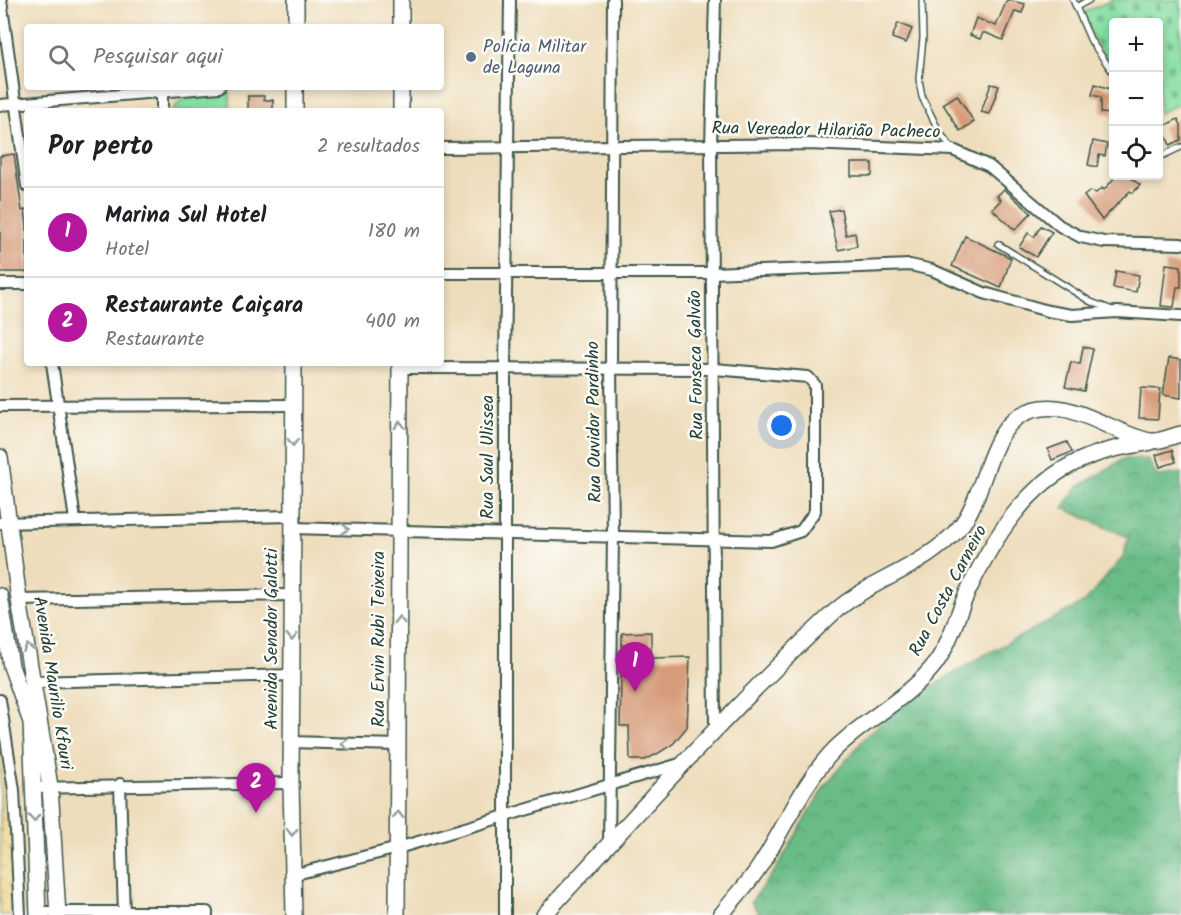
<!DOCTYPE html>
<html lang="pt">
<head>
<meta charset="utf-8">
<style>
	:root { --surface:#fff; --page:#f2f2f2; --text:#202124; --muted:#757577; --line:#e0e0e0; --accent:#b5179e }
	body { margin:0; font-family:Kalam,sans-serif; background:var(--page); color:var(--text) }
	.controls { position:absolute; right:18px; top:18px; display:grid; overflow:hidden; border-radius:6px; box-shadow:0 3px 9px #0003 }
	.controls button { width:54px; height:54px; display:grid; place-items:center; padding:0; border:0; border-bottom:2px solid var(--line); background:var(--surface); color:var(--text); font:30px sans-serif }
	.you { position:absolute; left:782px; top:426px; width:21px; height:21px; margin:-15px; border:4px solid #fff; border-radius:50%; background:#1a73e8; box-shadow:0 0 0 9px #1a73e833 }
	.badge { display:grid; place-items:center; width:39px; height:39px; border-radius:50%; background:var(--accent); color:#fff; font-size:20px; font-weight:700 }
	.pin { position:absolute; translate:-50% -50px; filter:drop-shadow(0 2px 3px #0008) }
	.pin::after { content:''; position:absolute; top:32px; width:21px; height:18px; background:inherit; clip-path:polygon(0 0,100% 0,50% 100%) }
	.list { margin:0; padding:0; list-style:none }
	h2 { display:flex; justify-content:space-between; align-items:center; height:78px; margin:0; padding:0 24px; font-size:26px }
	h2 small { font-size:20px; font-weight:400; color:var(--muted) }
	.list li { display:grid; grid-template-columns:39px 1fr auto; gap:18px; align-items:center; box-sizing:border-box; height:90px; padding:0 24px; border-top:2px solid var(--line) }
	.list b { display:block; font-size:22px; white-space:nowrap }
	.list p { margin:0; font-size:20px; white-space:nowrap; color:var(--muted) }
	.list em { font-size:20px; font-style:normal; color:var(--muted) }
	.icon { flex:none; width:33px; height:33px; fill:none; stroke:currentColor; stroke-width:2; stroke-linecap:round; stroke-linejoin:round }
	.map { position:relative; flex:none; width:1181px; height:915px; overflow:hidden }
	.search { position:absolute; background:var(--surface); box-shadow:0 3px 9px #0003; left:24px; top:24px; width:420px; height:66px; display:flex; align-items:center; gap:15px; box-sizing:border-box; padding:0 21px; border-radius:6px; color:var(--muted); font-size:22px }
	.panel { position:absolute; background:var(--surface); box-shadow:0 3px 9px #0003; left:24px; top:108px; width:420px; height:258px; border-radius:6px }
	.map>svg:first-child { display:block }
	.green { fill:#84dda1; stroke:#528d6a; stroke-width:1.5 }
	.forest { fill:url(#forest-crowns); stroke:#457c5e; stroke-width:1.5 }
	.sand { fill:url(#sand-dots); stroke:#868c69; stroke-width:1.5 }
	.cemetery { fill:url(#cemetery-stones); stroke:#528d6a; stroke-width:1.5 }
	.building { fill:#d79c7a }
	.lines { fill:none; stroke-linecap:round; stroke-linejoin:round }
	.lane-casing { stroke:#3e5548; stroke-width:8 }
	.street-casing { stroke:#3e5548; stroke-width:14 }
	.secondary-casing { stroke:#3e5548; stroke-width:18 }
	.lane { stroke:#fff; stroke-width:5 }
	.street { stroke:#fff; stroke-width:10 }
	.secondary { stroke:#fff; stroke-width:15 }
	.oneway { stroke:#8f9e9a }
	.service-dot { fill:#5c6f8a; stroke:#fdfcf7; stroke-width:2 }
	.labels { text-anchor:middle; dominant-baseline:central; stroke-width:5; stroke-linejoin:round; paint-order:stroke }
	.service-label { font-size:18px; fill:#4e5e75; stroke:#fdfcf7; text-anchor:start }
	.street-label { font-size:18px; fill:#1f3d34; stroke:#fdfcf7 }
</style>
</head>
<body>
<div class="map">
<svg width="1181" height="915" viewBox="0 0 1181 915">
	<defs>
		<pattern id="forest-crowns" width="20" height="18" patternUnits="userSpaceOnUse" patternTransform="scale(1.5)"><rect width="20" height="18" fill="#6bbc87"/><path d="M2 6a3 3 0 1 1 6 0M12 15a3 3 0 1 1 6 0" fill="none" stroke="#579a6f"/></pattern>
		<pattern id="sand-dots" width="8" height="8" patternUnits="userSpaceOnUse" patternTransform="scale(1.5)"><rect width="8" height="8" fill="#eeda9e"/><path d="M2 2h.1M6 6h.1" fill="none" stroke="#ccbc89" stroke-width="1.8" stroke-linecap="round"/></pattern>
		<pattern id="cemetery-stones" width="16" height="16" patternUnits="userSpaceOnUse" patternTransform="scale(1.5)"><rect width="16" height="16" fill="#84dda1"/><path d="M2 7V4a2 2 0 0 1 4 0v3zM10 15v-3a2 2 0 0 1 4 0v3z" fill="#6bb484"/></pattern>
	</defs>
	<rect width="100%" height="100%" fill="#fdfcf7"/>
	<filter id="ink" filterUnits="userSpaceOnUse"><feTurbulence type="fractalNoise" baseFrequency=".0167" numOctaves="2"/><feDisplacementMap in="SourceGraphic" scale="12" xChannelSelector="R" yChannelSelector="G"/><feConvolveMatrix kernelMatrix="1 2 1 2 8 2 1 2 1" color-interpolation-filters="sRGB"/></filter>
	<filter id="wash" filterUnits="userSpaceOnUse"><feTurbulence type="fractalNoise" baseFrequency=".008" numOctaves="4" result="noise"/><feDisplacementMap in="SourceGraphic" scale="24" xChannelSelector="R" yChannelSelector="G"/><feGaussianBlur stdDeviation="1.35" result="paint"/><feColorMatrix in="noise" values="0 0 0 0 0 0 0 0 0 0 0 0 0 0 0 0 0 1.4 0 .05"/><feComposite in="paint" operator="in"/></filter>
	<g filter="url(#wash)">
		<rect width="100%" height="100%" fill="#eeddbc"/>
		<path class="green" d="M 230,92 L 230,111 L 171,111 L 186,96 Z"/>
		<path class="forest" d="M 1123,459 L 1148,459 L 1157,476 L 1181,473 L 1181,915 L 760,915 L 751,902 L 776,869 L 824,787 L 867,735 L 906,702 L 983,656 L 1085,602 L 1124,556 L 1128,537 L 1063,508 L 1077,488 Z"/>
		<path class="sand" d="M 0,700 L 14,790 L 20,915 L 0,915 Z"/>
		<path class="cemetery" d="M 1112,0 L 1181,0 L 1181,103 L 1159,113 L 1158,22 L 1114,22 L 1113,69 L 1092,36 L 1083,13 Z"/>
		<g id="blocks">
			<g class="building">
				<path d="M 1007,0 L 1025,4 L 1022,13 L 1015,11 L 1003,40 L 986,33 L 983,33 L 980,39 L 970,35 L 976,18 L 996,26 Z"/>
				<path d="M 898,23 L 912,29 L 906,43 L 892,38 Z"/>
				<path d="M 991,84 L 999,86 L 989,114 L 981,112 Z"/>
				<path d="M 1095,84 L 1113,90 L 1113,114 L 1101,113 L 1101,97 L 1092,95 Z"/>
				<path d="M 957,95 L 974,122 L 960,131 L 943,104 Z"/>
				<path d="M 248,96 L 264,96 L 264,100 L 273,100 L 273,111 L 248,111 Z"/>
				<path d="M 1178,119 L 1181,125 L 1181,140 L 1170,145 L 1162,127 Z"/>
				<path d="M 1093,141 L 1107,144 L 1105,156 L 1099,155 L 1097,167 L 1088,165 Z"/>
				<path d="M 14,154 L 22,211 L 25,210 L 27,226 L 27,272 L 0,272 L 0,156 Z"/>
				<rect x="851" y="163" width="21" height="13"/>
				<path d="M 1116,176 L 1128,176 L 1140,185 L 1133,193 L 1130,191 L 1102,220 L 1084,196 L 1090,191 L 1096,193 L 1102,188 L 1104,190 Z"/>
				<path d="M 1004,189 L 1031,213 L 1015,230 L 992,209 L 1001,200 L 997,196 Z"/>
				<path d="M 841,209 L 846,235 L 855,233 L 857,246 L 838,250 L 829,211 Z"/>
				<path d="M 1041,226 L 1052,232 L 1036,257 L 1019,247 L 1028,233 L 1034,237 Z"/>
				<path d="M 965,236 L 1011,258 L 1001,288 L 952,266 Z"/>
				<path d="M 1166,264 L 1181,266 L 1181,287 L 1177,287 L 1174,307 L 1161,306 Z"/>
				<path d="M 1116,271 L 1139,275 L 1136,292 L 1113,288 Z"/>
				<path d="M 1083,347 L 1093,349 L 1084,391 L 1065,387 L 1071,362 L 1080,364 Z"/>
				<path d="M 1169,358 L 1181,360 L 1181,398 L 1163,395 Z"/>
				<path d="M 1141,388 L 1160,389 L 1158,419 L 1139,418 Z"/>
				<path d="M 1067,442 L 1072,452 L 1052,460 L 1048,449 Z"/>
				<path d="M 1172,450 L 1176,462 L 1160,467 L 1156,455 Z"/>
				<path d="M 651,632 L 651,658 L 690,657 L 687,727 L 673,744 L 657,754 L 645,760 L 630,760 L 629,726 L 620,726 L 622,633 Z"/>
			</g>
		</g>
	</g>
	<g filter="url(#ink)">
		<use href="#blocks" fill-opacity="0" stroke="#3e5548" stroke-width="1.5"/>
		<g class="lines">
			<defs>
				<g id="lane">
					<path d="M 922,0 L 923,38 L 919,79 L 922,97 L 940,133 L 952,148"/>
					<path d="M 1073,0 L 1091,41 L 1114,74"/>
					<path d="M 1078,6 L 1089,0"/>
					<path d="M 1158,151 L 1164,155 L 1181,147"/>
					<path d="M 998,244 L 1091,302 L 1110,309"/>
				</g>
				<g id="street">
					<path d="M 1,0 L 27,186"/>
					<path d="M 0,105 L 219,87"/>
					<path d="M 162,111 L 162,91"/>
					<path d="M 441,148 L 808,144 L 953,150 L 989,166 L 1060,226 L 1081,237 L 1104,242 L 1181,244"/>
					<path d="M 441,273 L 712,273 L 910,265 L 932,270 L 984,293 L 1048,311 L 1072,315 L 1117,312 L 1181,316"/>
					<path d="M 0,284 L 27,284"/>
					<path d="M 52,363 L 75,520"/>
					<path d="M 0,406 L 293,405"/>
					<path d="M 0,523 L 291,516"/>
					<path d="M 291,528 L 771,541 L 801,531 L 815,511 L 815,385 L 808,377 L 714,369 L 400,368"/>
					<path d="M 19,600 L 292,595"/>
					<path d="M 34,682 L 292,675"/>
					<path d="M 0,700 L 14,790 L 20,915"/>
					<path d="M 715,731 L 711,145 L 715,0"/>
					<path d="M 291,742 L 398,745"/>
					<path d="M 120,784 L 124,915"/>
					<path d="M 33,788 L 291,783"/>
					<path d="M 609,844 L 613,536 L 611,368 L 613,0"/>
					<path d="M 292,875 L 398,848 L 683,763"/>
					<path d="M 38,912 L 207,912 L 207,915"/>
					<path d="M 505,915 L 505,367 L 510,0"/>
				</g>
				<g id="secondary">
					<path d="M 296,27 L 296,0"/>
					<path d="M 401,27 L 401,0"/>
					<path d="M 295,111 L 295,87"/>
					<path d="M 401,111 L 401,87"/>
					<path d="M 0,457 L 19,600 L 50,786 L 58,915"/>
					<path d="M 0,596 L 11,666 L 31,722 L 38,915"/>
					<path d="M 294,915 L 291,783 L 294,363"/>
					<path d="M 397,915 L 400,363"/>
					<path d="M 544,915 C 638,813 730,709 832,614 C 870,579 925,568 959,528 C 985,498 987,434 1021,415 C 1063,390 1110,434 1150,441 C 1159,442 1172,436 1181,434"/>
					<path d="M 721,915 C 735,897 752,880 763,861 C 786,825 804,781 834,750 C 864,720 904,701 931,669 C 950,647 956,616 968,591 C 993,539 1026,484 1081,460 C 1103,450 1127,446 1151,442"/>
				</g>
			</defs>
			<use href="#lane" class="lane-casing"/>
			<use href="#street" class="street-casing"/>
			<use href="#secondary" class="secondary-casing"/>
			<use href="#lane" class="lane"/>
			<use href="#street" class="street"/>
			<use href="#secondary" class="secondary"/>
		</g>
		<defs><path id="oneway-chevron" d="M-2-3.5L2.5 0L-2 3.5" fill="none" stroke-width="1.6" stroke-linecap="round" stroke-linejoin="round" transform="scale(1.5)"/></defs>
		<g class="oneway">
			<use href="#oneway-chevron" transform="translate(400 425) rotate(-90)"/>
			<use href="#oneway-chevron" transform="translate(293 442) rotate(90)"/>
			<use href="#oneway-chevron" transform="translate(345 529) rotate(2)"/>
			<use href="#oneway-chevron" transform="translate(399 620) rotate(-90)"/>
			<use href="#oneway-chevron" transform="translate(292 637) rotate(90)"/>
			<use href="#oneway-chevron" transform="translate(28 648) rotate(-101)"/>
			<use href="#oneway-chevron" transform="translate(345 744) rotate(-178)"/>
			<use href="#oneway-chevron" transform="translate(398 815) rotate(-90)"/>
			<use href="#oneway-chevron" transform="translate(34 818) rotate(87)"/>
			<use href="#oneway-chevron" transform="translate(292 832) rotate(89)"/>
		</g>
	</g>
	<circle class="service-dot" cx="471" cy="57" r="6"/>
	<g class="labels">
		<g class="service-label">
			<text x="483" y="47">Polícia Militar<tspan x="483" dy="21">de Laguna</tspan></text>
		</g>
		<g class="street-label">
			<text transform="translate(826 131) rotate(1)">Rua Vereador Hilarião Pacheco</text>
			<text transform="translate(697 365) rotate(-91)">Rua Fonseca Galvão</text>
			<text transform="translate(595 422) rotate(-91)">Rua Ouvidor Pardinho</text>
			<text transform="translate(488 457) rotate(-90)">Rua Saul Ulissea</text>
			<text transform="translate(949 591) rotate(-62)">Rua Costa Carneiro</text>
			<text transform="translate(272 639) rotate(-90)">Avenida Senador Galotti</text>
			<text transform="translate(379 639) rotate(-90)">Rua Ervin Rubi Teixeira</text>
			<text transform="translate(52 683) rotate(81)">Avenida Maurilio Kfouri</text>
		</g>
	</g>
</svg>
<div class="controls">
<button>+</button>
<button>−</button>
<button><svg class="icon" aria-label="locate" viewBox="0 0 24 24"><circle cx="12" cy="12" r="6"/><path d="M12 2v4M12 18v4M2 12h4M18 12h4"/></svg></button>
</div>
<div class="you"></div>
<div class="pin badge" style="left:635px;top:692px">1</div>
<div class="pin badge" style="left:256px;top:813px">2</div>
<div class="search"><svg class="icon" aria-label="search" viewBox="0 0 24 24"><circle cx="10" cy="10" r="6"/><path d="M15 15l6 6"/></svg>Pesquisar aqui</div>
<section class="panel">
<h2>Por perto<small>2 resultados</small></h2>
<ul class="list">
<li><span class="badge">1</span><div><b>Marina Sul Hotel</b><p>Hotel</p></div><em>180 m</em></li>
<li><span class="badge">2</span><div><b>Restaurante Caiçara</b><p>Restaurante</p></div><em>400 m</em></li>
</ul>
</section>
</div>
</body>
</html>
